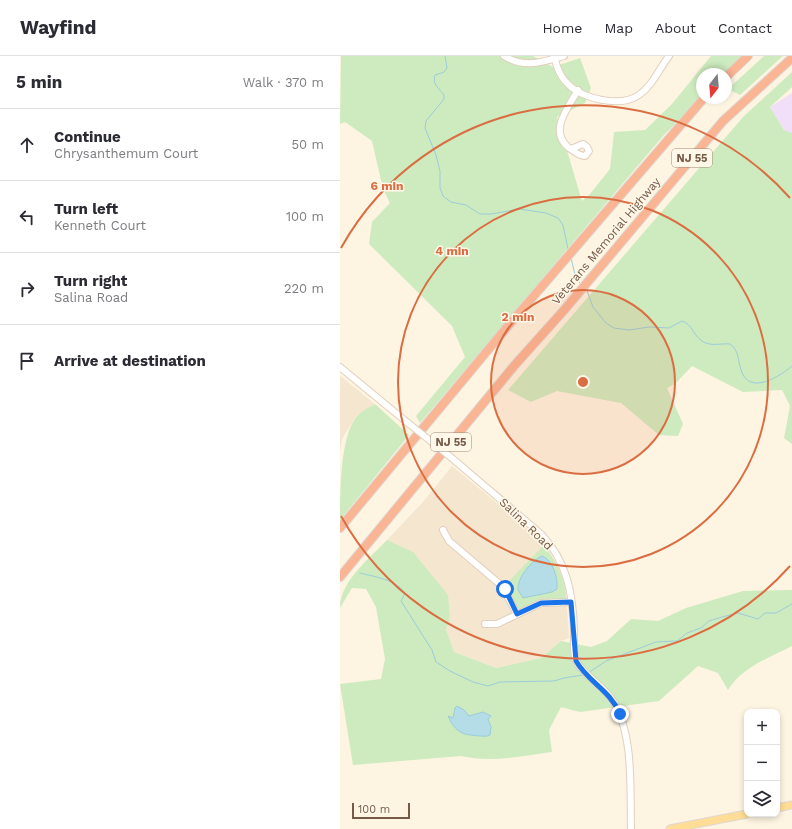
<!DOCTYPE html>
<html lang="en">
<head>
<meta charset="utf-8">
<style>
	:root { --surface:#fff; --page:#f2f2f3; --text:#2b2b33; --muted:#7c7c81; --line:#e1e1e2 }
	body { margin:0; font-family:"Work Sans",sans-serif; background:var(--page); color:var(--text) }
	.controls { position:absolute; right:12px; bottom:12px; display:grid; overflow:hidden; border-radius:8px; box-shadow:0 2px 6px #0003 }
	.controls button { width:36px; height:36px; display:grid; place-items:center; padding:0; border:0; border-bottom:1px solid var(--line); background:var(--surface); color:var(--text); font:20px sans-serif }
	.compass { position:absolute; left:356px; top:12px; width:36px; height:36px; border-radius:50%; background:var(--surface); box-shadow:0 2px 6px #0003; rotate:196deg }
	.scale { position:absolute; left:12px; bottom:10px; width:58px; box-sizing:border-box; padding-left:4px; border:2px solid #755a47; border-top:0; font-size:11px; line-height:14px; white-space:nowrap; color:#755a47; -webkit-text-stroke:3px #fff7e8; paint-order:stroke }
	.stop { position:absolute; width:12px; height:12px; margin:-9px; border:3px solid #1a73e8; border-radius:50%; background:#fff }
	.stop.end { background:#1a73e8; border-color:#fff; box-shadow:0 1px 4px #0008 }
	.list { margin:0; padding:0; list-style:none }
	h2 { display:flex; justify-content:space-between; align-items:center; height:52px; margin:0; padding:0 16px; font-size:17px }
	h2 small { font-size:13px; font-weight:400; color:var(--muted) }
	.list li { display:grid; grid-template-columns:26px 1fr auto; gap:12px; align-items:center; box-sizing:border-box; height:72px; padding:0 16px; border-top:1px solid var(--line) }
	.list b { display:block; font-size:15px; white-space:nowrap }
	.list p { margin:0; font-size:13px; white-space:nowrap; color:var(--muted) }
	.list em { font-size:13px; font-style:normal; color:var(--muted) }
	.icon { flex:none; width:22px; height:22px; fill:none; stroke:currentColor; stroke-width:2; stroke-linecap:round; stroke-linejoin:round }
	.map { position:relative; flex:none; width:452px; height:773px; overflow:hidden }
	header { display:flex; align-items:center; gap:24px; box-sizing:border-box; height:56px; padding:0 20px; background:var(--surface); border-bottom:1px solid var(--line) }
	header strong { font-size:19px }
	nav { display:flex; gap:22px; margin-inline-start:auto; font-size:14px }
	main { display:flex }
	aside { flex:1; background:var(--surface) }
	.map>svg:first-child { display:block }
	.residential { fill:#f5e6cf }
	.education { fill:#f1def9 }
	.green { fill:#ceebbf }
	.water { fill:#b5dde7; stroke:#9bccd9 }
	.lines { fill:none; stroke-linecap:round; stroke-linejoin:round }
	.stream { stroke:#9bccd9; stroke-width:1 }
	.minor-casing { stroke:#e1d0bd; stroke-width:8 }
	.major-casing { stroke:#ded7d3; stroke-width:9 }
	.highway-casing { stroke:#ded7d3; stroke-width:10 }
	.minor { stroke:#fff; stroke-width:6 }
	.major { stroke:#ffdd96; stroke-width:7 }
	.highway { stroke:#fab595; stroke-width:8 }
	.minor-bridge-casing { stroke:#e1d0bd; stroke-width:8; stroke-linecap:butt }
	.minor-bridge { stroke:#fff; stroke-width:6 }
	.route { stroke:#1a73e8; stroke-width:5 }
	.ring { fill:none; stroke:#da6d42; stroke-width:2 }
	.labels { text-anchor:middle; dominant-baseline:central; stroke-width:3; stroke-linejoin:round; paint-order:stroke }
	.shield { fill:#fff7e8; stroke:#9e8977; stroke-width:1 }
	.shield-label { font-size:11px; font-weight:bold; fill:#755a47 }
	.street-label { font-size:12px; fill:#755a47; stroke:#fff7e8 }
	.centre { fill:#da6d42; stroke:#fff7e8; stroke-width:2 }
	.ring-label { font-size:12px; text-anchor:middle; font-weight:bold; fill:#da6d42; stroke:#fff7e8; stroke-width:3; stroke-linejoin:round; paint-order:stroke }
</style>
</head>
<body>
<header>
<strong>Wayfind</strong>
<nav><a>Home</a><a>Map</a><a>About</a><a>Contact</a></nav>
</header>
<main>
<aside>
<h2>5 min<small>Walk · 370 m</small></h2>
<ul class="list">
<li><svg class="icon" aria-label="ahead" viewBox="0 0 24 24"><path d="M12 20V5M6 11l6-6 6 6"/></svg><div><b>Continue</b><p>Chrysanthemum Court</p></div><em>50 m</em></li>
<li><svg class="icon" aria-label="left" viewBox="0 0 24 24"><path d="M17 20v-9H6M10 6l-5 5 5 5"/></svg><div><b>Turn left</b><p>Kenneth Court</p></div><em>100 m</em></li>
<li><svg class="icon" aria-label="right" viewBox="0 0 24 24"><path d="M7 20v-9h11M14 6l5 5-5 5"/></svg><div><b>Turn right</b><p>Salina Road</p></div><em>220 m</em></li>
<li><svg class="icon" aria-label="arrive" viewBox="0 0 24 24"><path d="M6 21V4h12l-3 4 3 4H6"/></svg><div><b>Arrive at destination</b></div></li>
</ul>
</aside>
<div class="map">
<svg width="452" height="773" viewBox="0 0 452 773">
	<rect width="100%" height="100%" fill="#fdf4e1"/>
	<g class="residential">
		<path d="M 0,320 L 35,348 L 16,360 L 2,383 L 0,395 Z"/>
		<path d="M 112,410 L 193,477 L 204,489 L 218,510 L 226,537 L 229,582 L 221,585 L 201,602 L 156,612 L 114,596 L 106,573 L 110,561 L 47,484 L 83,446 Z"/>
	</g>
	<path class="education" d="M 452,37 L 452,86 L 430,51 Z"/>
	<g class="green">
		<path d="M 1,0 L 193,0 L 213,11 L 240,2 L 251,32 L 245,47 L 217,61 L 242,145 L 250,138 L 270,113 L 274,76 L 305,74 L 332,48 L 371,0 L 402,0 L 384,18 L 362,18 L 362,41 L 323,80 L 80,367 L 76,360 L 125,301 L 112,270 L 29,188 L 32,166 L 50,147 L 43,133 L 32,85 L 5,66 L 0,68 Z"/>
		<path d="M 424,0 L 443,0 L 400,39 L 388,33 Z"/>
		<path d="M 452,16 L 452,31 L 430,51 L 444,74 L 452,77 L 452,388 L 444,382 L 450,350 L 442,334 L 403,336 L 352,310 L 336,327 L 327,332 L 343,368 L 338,380 L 319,379 L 281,347 L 217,335 L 191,346 L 168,334 L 404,60 Z"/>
		<path d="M 35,348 L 69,379 L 0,464 C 0,435 0,380 17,360 C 22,355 29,351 35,348 Z"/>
		<path d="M 47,484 L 73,496 L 108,539 L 110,562 L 106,573 L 114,596 L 156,612 L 201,602 L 221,585 L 251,591 L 267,585 L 291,563 L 318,565 L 346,552 L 403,535 L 452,534 L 452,590 C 429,602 402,611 388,634 L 378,617 L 358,610 L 319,645 L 240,656 L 221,651 L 209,674 L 212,696 C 181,700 151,707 121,700 L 13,709 L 0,628 L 41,623 L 45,603 L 36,551 L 26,533 L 12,532 L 0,552 C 0,525 30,502 47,484 Z"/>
		<path d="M 204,489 C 215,504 226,522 226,542 L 223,543 L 199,545 L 180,553 L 177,552 L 165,529 Z"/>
	</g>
	<g class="water">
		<path d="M 202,500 C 213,504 218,522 217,533 L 212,536 L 183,542 L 178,534 C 177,522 191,505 202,500 Z"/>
		<path d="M 117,650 L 124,654 L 129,660 L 143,656 L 151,660 L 148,663 L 151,671 L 150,679 C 146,681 146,680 141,680 C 124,679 116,678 108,660 L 113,662 L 115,652 Z"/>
	</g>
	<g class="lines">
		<g class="stream">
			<path d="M 105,0 L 107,12 L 104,16 L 95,19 C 92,29 99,32 104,39 L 104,43 L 86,65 L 85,72 L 96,99 L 100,115 L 100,132 L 103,140 L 111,146 L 126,149 L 140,158 L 151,158 L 180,153 L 206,157 L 218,162 L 223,169 L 228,193"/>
			<path d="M 231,202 L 236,223 L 241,228"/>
			<path d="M 246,232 L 253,251 L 266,267 L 274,272 L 289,274 L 309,271 L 329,272 L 342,265 C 353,269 353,279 362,285 C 370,291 381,287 390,288 C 399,294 398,305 401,314 C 409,340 439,321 452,310"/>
			<path d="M 20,517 C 35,521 55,523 65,537 L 61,545 L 92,594 L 96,606 L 110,615 L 133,626 L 148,630 L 160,626 L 214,625 L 224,622 L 243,619"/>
			<path d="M 248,617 L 266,605 L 316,586 L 337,585 L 347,577 L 361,572 L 369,565 L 382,561 L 398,557 L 418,563 L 425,557 L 436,557 L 452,548"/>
		</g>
		<defs>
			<g id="minor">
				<path d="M 164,0 C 186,13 201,6 224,0"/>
				<path d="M 214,0 C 216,9 219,18 225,25 C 240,43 280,52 299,39 C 313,29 319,13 329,0"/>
				<path d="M 231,93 L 243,88 L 247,91 L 249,95 L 245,100 C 239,100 234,95 229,92 C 208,75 228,52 238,34"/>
				<path d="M 0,311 L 68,367"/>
				<path d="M 113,403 L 201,478 C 227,505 233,538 234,574 C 234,584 233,596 236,605 C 245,621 263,629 273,645 C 294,679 290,733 291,773"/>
				<path d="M 103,474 L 109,485 L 162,530 L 177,558"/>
				<path d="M 145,568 L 157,568 L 201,547 L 231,546"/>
			</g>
			<g id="major">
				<path d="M 437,752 L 452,749"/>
				<path d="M 330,773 L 407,758"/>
			</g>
			<g id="highway">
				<path d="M 386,21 L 408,0"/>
				<path d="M 0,472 L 167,271 L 364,42"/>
				<path d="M 0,521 L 174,310 L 225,253 L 383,65 L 452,2"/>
			</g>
		</defs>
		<use href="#minor" class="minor-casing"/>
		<use href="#major" class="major-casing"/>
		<use href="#highway" class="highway-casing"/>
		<use href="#minor" class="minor"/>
		<use href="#major" class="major"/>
		<use href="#highway" class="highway"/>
		<defs>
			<path id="minor-bridge" d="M 68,367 L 113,403"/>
		</defs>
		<use href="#minor-bridge" class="minor-bridge-casing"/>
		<use href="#minor-bridge" class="minor-bridge"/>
	</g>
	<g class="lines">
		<path class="route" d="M 165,533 L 177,558 L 201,547 L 231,546 L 236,605 C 248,626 270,634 280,658"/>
	</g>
	<circle cx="243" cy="326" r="92" fill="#da6d42" fill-opacity=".12"/>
	<g class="ring">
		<circle cx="243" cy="326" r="92"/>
		<circle cx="243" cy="326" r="185"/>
		<path d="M450 510A277 277 0 0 1 1 460M1 192A277 277 0 0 1 450 142"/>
	</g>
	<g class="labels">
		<g class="shield">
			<rect x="332" y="93" width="40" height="18" rx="3"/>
			<rect x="91" y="377" width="40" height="18" rx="3"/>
		</g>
		<g class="shield-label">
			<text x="352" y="102">NJ 55</text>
			<text x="111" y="386">NJ 55</text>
		</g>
		<g class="street-label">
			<text transform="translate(266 185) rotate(-50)">Veterans Memorial Highway</text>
			<text transform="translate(186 468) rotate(44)">Salina Road</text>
		</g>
	</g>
	<circle cx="243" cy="326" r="6" class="centre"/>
	<g class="ring-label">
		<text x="47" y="134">6 min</text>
		<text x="112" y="199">4 min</text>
		<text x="178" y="265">2 min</text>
	</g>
</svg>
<div class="controls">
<button>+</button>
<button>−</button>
<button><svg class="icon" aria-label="layers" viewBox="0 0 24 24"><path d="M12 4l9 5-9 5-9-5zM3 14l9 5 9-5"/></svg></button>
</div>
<svg class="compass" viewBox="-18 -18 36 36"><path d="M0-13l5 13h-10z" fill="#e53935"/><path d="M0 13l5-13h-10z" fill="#7c7c81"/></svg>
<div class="scale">100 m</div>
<div class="stop" style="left:165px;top:533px"></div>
<div class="stop end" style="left:280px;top:658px"></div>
</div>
</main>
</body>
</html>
